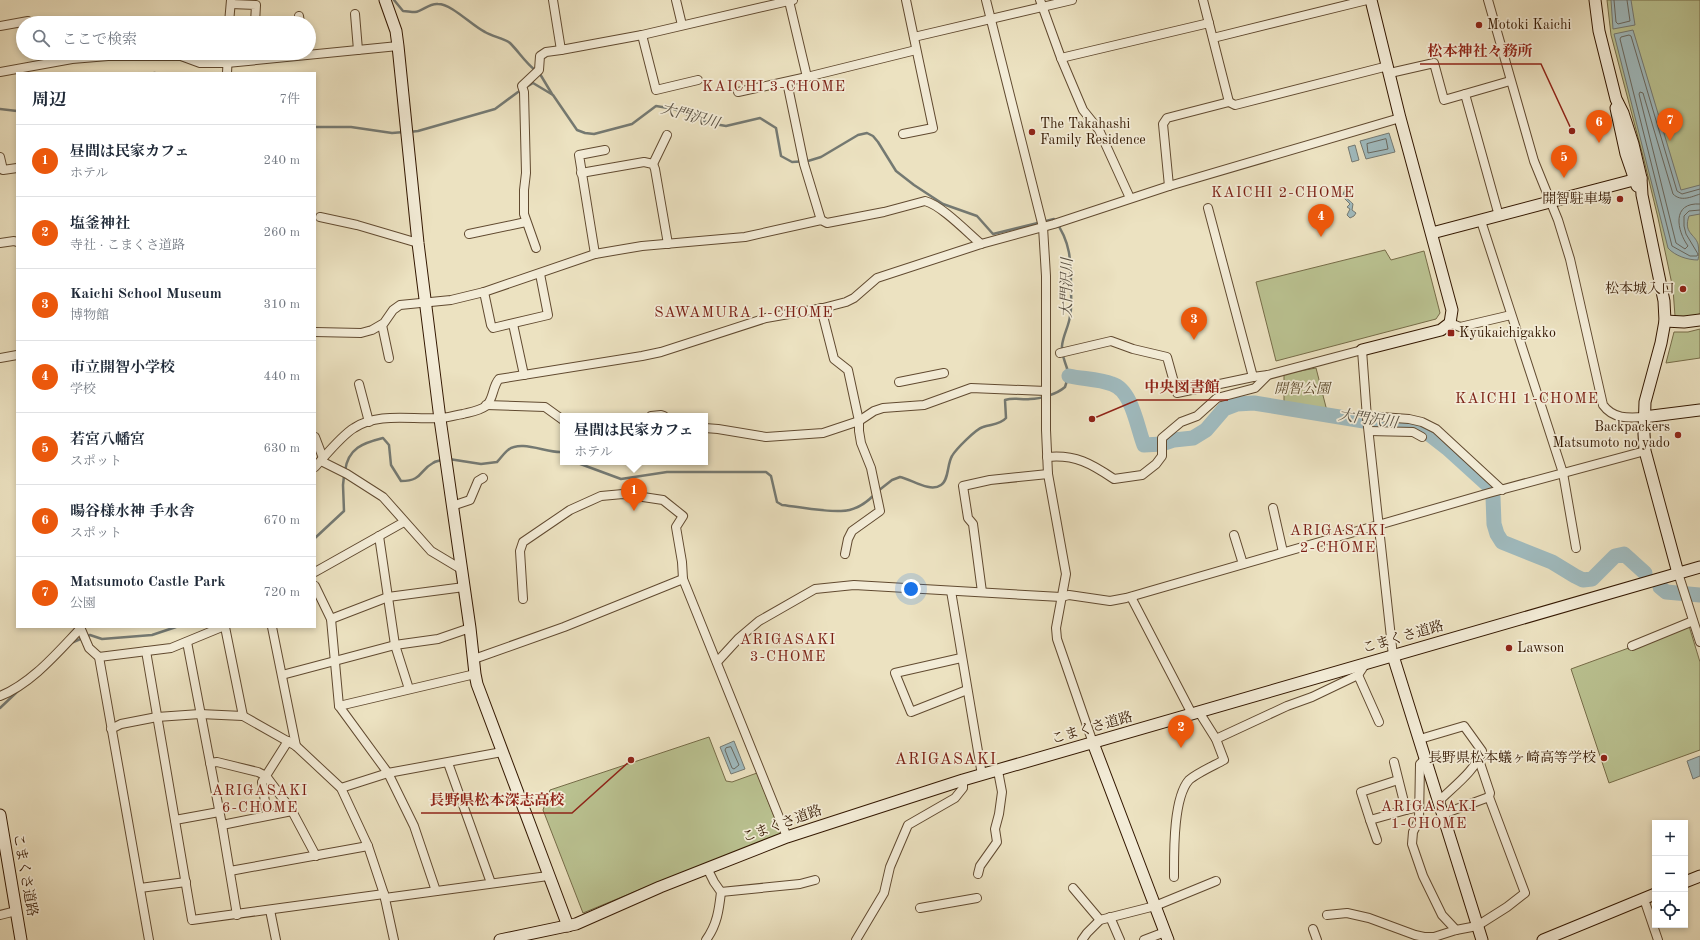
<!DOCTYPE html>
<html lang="ja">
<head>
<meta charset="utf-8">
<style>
	:root { --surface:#fff; --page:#f6f6f7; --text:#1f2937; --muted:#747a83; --line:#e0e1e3; --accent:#ea580c }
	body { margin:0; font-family:"Old Standard TT","Noto Serif JP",serif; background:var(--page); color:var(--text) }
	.controls { position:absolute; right:12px; bottom:12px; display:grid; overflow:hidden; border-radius:0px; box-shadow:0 2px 6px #0003 }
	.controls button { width:36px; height:36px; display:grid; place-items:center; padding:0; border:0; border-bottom:1px solid var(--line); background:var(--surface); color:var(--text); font:20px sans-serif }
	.you { position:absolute; left:911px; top:589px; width:14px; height:14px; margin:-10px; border:3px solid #fff; border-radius:50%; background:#1a73e8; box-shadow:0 0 0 6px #1a73e833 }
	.badge { display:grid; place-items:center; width:26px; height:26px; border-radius:50%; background:var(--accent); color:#fff; font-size:13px; font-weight:700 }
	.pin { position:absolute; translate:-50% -33px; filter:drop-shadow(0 1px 2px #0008) }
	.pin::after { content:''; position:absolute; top:21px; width:14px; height:12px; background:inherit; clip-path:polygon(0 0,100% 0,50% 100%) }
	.popup { position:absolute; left:560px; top:413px; width:148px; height:52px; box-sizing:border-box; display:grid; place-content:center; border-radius:0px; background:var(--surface); filter:drop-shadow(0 1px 3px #0005); font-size:13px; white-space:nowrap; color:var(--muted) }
	.popup b { font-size:15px; color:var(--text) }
	.popup::after { content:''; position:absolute; left:50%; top:100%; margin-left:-8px; border:8px solid transparent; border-top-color:var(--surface) }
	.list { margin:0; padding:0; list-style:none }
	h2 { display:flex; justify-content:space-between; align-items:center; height:52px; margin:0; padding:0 16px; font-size:17px }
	h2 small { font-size:13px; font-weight:400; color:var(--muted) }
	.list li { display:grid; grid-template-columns:26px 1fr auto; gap:12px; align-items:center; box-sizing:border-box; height:72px; padding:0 16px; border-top:1px solid var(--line) }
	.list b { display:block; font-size:15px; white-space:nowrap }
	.list p { margin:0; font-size:13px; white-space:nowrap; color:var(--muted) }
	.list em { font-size:13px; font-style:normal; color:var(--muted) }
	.icon { flex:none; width:22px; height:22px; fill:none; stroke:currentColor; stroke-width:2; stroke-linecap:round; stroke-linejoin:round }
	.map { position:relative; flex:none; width:1700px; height:940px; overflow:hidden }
	.search { position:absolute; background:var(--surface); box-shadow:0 2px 6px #0003; left:16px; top:16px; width:300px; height:44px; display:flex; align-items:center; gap:10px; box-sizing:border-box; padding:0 14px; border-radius:22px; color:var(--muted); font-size:15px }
	.panel { position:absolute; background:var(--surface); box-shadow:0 2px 6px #0003; left:16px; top:72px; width:300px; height:556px; border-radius:0px }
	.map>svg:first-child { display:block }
	.green { fill:#bac291; stroke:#766c48 }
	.water { fill:#9fbabe; stroke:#747972 }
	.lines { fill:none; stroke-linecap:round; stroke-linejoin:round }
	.shore { stroke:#69685f; stroke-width:1 }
	.stream { stroke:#747972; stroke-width:2.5 }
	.river { stroke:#9fbabe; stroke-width:15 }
	.street-casing { stroke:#614a30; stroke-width:10 }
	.secondary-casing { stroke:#331700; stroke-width:13 }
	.street { stroke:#f3ecd7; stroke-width:8 }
	.secondary { stroke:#f3ecd7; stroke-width:11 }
	.poi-dot { fill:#8f2418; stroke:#f3ecd7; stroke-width:1.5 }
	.labels { text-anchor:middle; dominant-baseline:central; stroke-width:3.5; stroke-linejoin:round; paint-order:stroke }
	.poi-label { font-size:14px; fill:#331700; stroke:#f3ecd7; text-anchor:start }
	.park-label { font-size:14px; font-style:italic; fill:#5c4a2c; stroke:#f3ecd7 }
	.street-label { font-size:14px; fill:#331700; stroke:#f3ecd7 }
	.neighbourhood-label { font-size:15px; letter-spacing:1px; fill:#7a1f14; stroke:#f3ecd7 }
	.water-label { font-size:15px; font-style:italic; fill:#595042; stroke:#f3ecd7 }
	.quarter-label { font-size:16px; letter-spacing:1px; fill:#7a1f14; stroke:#f3ecd7 }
	.leader { fill:none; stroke:#8f2418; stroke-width:1.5 }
	.callout-dot { fill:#8f2418; stroke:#f3ecd7; stroke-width:1.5 }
	.callout-label { font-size:15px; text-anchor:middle; font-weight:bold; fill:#8f2418; stroke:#f3ecd7; stroke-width:3.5; stroke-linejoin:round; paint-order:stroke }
</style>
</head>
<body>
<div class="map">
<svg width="1700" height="940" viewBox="0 0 1700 940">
	<rect width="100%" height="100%" fill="#ece2c1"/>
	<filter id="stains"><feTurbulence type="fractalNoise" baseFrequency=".005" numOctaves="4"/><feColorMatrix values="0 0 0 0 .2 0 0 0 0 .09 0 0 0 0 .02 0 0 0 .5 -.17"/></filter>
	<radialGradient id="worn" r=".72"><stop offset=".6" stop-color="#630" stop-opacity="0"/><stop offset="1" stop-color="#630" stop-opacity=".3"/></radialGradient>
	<g class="green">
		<path d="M 1607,0 L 1700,0 L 1700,314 L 1683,318 L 1675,316 L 1673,289 L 1658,218 L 1644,160 L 1611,35 Z"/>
		<path d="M 1385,250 L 1391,260 L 1424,251 L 1439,309 L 1440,313 L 1436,319 L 1276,361 L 1256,282 Z"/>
		<path d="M 1700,329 L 1700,358 L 1666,363 L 1674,332 L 1688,332 Z"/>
		<path d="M 1316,368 L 1327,411 L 1284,403 L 1284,374 Z"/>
		<path d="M 1689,626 L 1700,662 L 1700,750 L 1609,783 L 1571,669 Z"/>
		<path d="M 709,737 L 726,781 L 732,782 L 757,773 L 781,834 L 668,878 L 583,913 L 543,810 L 550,790 Z"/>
	</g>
	<g class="water">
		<path d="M 1611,0 L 1631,0 L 1635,25 L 1613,29 Z"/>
		<path d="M 1633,30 L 1681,190 L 1700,185 L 1700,214 L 1689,216 C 1683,233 1695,234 1698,244 C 1699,249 1699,256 1698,260 C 1688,260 1675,256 1668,248 L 1614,34 Z"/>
		<path d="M 1389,133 L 1395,152 L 1366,159 L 1360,141 Z"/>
		<path d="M 1355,145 L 1359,160 L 1352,162 L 1348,147 Z"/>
		<path d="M 1346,184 L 1347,188 L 1344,193 C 1345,199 1350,200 1353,204 L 1352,210 L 1356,213 L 1354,216 L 1350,218 L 1347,215 L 1350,209 L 1347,207 L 1350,204 L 1342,196 L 1346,188 Z"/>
		<path d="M 734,741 L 745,769 L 731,774 L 720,747 Z"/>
		<path d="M 1700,756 L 1700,776 L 1693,779 L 1687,761 Z"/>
	</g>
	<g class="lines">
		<g class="shore">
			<path d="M 1614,0 L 1616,22 L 1618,24 L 1630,21 L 1627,0"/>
			<path d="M 1386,139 L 1388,149 L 1368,153 L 1367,144 Z"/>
			<path d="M 1700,189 L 1682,194 L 1677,191 L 1631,36 L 1629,35 L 1621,37 L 1620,39 L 1672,246 L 1690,256 L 1697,256 L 1698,254 L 1686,234 L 1684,226 L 1684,216 L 1689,211 L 1700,210"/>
			<path d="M 1700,194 C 1691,197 1681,202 1673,194 L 1643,93 L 1640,92 L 1639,94 L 1676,243 L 1685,249 L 1688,246 C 1677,231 1671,202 1700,204"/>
			<path d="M 731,747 L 739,765 L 734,769 L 732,768 L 725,750 L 726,748 Z"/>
		</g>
		<g class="stream">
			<path d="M 394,0 L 403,11 C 406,11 411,12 415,12 C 423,11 429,3 438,4 C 452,4 472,26 485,32 C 491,36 506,39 510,43 C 519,52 525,62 535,70"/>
			<path d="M 154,73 L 155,73"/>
			<path d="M 540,74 L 552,94"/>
			<path d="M 0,109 L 17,111"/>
			<path d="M 315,127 L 351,127 L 392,133 L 404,132"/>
			<path d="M 409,132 L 418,131 L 495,109 L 518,92 L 533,83 L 553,95 L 577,130 L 585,133 L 594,134 L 632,124 L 656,106 L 674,109 L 709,123 L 726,126 L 760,118 L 776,128 L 781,156 L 792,162 L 808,161 L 821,157 L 858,135 L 867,133 L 873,136 L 878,142 L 896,171 L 914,185 L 943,204 L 977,216 L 993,234 L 1054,219 C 1071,242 1071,261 1071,289 C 1071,298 1072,307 1070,316 C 1069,326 1063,335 1062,346 C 1061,365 1073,365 1065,387 C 1057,394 1041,399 1030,399 C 1021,400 1014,397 1005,400 L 1006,418 C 1000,425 991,424 983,427 C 976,429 956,449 952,456 C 947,464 949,480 941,485 C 930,493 911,479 900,477 L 892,480 L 878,491"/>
			<path d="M 449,459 L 481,464 L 497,462 C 501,458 504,453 508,450 C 520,440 545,452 560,452 L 563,454"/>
			<path d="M 575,462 L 621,479 L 667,472 L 766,472 L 771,476 L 777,502 L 782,505 C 800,507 824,512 841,511 C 854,511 866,503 874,495"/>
			<path d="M 345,471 C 348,448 363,443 383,438 L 389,445 L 391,465 L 401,481 C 423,481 419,470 433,463 C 435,461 439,461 442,460"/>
			<path d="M 315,538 L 344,511 L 343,485 L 344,476"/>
			<path d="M 71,643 L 90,635 L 102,639 L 152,635 L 176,627"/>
			<path d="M 0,708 L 19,690"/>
		</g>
		<g class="river">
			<path d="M 1069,376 C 1083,379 1099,379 1112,384 C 1132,390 1137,427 1144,445 L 1162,444 L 1174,440 L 1193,438 L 1206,430 L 1224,409 L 1237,404 L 1254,403 L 1376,423 L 1416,427 L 1429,434 L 1447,448 L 1490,487 L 1493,497 L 1494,524 L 1497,534 L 1502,542 L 1552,562 L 1575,576 L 1583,580 L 1592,579 L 1615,556 L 1624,554 L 1645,573"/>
			<path d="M 1660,587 L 1666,592 L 1700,595"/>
		</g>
		<defs>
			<g id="street">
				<path d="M 553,0 L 561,50 L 642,35 L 793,0"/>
				<path d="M 676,0 L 682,25"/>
				<path d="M 986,0 L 1043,227 L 1046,276 L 1046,430 L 1048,474 L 1066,574 L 1056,628 L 1057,639 L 1093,743"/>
				<path d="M 1040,0 L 1061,58 L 1083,110 L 1099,130 L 1130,198"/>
				<path d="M 1203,0 L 1229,102"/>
				<path d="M 1488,0 L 1534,161 L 1558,220 L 1570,259 L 1603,405 C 1613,419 1628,418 1644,417"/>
				<path d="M 789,1 L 807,77"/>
				<path d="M 231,4 L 256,5 L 255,23"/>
				<path d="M 355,14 L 358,50"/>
				<path d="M 299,16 L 300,23"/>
				<path d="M 229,23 L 231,0"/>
				<path d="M 0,26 L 28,21"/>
				<path d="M 642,35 L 656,90 L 698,80"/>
				<path d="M 914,37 L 1072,0"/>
				<path d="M 1213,38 L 1367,0"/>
				<path d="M 1061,58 L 1209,23"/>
				<path d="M 0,72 L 72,59 L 108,56 L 181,56 L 200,63 L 227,63 L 398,46"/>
				<path d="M 227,73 L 228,53"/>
				<path d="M 1390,73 L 1434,63 L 1444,100 L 1465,94"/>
				<path d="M 787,82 L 804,164 L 821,220"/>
				<path d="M 738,92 L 807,77 L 916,50"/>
				<path d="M 903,134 L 933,128 L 906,0"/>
				<path d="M 0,157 L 3,170 L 17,168"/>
				<path d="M 653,164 L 667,135"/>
				<path d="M 581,173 L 644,162 L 653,164 L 655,169 L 668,244"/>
				<path d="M 1169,186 L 1163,124 L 1167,118 L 1229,102 L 1235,105 L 1388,66"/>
				<path d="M 1208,208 L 1253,377 L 1268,375 L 1362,350 L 1367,418 L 1393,656"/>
				<path d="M 1499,216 L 1465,94 L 1510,81"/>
				<path d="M 320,217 L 357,225 L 418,243"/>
				<path d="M 1481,221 L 1563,473 L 1576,548"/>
				<path d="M 469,234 L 526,222"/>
				<path d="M 0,243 L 14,241 L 17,242"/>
				<path d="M 536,248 L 524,214 L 524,190 L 526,173 L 524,92 L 522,86 L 539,70 L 540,56 L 546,52 L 561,50"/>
				<path d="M 595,254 L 579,155 L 605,150"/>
				<path d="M 484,292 L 491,325 L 493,328 L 548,315 L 540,274"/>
				<path d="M 821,308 L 834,359 L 848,370 L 859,421 L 859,431 L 861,443 L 871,468 L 880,511 L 852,531 L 848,539 L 845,554"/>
				<path d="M 1450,323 L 1460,327 L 1511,315"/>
				<path d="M 513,324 L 524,375"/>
				<path d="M 382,325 L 389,358"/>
				<path d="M 315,332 L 361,333 L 372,330 L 384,323 L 393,310 L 400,305 L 451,300 L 484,292 L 595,254 L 642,246 L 745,237 L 821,220 L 827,223 L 884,212 L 925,201 C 941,205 968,233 981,244"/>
				<path d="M 1060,353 L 1111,341 L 1133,349 L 1167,357 L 1177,393 L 1253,377"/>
				<path d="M 0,358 L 17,355"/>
				<path d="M 899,382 L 944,373"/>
				<path d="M 359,384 L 369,422"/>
				<path d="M 486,405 L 545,407 L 563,420"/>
				<path d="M 651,416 L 661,415 L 664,416"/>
				<path d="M 1367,416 L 1409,419 L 1422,422 L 1436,429 L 1502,490"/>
				<path d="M 705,428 L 718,429 L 766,437 L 823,433 L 859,421 L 874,411 L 883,408 L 924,405 L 971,388 L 1046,391"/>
				<path d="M 1369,431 L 1413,432 L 1422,437"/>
				<path d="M 315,437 L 323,458"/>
				<path d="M 1047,457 C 1075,454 1092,464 1114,479 L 1142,475 L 1156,464 L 1162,456 L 1162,438 L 1181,422 L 1197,416 L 1217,398 L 1255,388 L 1268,375"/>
				<path d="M 321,461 L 347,474 L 383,497 L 431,551 L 461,569"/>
				<path d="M 315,467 C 325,456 342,435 354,428 C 378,412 412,420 439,418 C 447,418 455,415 463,414 C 471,412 479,411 486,406 C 494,399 492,387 499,379 L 642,356 L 661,352 L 766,318 L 823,308 L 846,302 L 854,298 L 877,278 L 981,244 L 1054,224 L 1169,186 L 1400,118"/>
				<path d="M 452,506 L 470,500 L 478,481 L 483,478"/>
				<path d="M 1273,508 L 1283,552"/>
				<path d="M 1234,535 L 1243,564"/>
				<path d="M 379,536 L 395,645 L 409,689"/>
				<path d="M 315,572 L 404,522"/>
				<path d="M 1678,573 L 1700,642"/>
				<path d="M 315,586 L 331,619 L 339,706 L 388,773 L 414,826 L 436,891"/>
				<path d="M 951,591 L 982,775"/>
				<path d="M 982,592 L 973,524 L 968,518 L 963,486 L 990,480 L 1048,474"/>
				<path d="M 1131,597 L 1192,714"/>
				<path d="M 523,599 L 520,551 L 523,542 L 570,510 L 601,496 L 623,494 L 663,500 L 683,516 L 676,527 L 682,562 L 683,579 L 787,837"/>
				<path d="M 331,619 L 388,597 L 464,587"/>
				<path d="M 80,627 L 89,648 L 99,657 L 149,940"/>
				<path d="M 225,627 L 243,716"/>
				<path d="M 272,627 L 296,746"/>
				<path d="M 187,642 L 222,825 L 237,915"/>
				<path d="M 1632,646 L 1693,621"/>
				<path d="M 146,651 L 192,920 L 384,894"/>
				<path d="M 99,657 L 171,648 L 222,627"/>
				<path d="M 961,658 L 895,673 L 911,712 L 967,690"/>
				<path d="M 474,659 L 564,627 L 683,579"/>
				<path d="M 717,662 L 739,638 L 759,621 L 815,589 L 854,585 L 1061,597 L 1069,595 L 1110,601 L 1126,598 L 1489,493 L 1645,451"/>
				<path d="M 282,675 L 395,645 L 438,639 L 470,628"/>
				<path d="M 1358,675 L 1379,722"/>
				<path d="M 0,696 C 31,684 57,653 80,629"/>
				<path d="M 339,706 L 475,674"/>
				<path d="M 111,729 L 121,724 L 157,717 L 200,714 L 243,716 L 296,746 L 341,788 L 368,846 L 384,894 L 394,940"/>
				<path d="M 1216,739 L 1287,706 L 1312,697 L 1358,675 L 1366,663"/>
				<path d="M 1420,739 L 1464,726 L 1482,751 C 1475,771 1454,786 1439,801"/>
				<path d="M 1425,759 L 1420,764 L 1419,820 L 1413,832 L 1412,844 L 1423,876 L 1442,915 L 1456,930"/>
				<path d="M 1394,762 L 1406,810 L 1419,807"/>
				<path d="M 210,763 L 217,762 L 258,772 L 266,776 L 292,811 L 316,856"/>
				<path d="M 448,763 L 491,883"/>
				<path d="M 1398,780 L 1361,792 L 1370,820 L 1406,810"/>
				<path d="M 341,788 L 388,773 L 502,752"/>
				<path d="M 1443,814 L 1489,797"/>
				<path d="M 267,815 L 262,782 L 288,741"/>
				<path d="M 175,820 L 219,812"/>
				<path d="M 1370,820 L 1377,840"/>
				<path d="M 222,825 L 292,811"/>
				<path d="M 230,871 L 368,846"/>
				<path d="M 978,874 L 980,866 L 997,842 L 995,829 L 999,814 L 1002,792 L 998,771"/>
				<path d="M 1174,877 C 1174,853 1173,798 1189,780 C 1197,773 1215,765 1224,760 L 1216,739 L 1199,712"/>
				<path d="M 140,888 L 186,882"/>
				<path d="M 1073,888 L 1100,920"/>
				<path d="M 721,892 L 800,884 L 815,880"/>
				<path d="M 385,898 L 548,876"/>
				<path d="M 1644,899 L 1658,940"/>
				<path d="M 920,908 L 977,898"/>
				<path d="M 270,910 L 276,940"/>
				<path d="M 0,915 L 16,911"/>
				<path d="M 1327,915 L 1347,913 L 1369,918 L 1415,935 L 1424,937 L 1434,937 L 1456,930 L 1477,926 L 1507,907 L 1525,893 L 1489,797 L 1490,793 L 1479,760"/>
				<path d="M 1110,917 L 1120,940"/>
				<path d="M 1313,929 L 1317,940"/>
				<path d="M 706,940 C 717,925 719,910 721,892 L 714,882 L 707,868"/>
				<path d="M 856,940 L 884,893 L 890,867 L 908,825 L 955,798 L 963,788 L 963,780"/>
				<path d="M 1082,940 L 1087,933 L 1100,920 L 1155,906 L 1216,881"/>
				<path d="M 1144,940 L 1165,932"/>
			</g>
			<g id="secondary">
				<path d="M 385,0 L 396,31 L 398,46 L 418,243 L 440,419 L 470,628 L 475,674 L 477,684 L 568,926"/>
				<path d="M 1595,0 L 1599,31 L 1616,99 L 1623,113 L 1633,144 L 1641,178 L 1642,195 L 1664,301 L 1665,321 L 1661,343 L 1645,402 L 1644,434 L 1645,451 L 1678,573"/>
				<path d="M 1616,108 L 1626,154 L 1637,186"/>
				<path d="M 1432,233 L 1641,178"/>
				<path d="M 1665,321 L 1684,322 L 1700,320"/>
				<path d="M 1362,350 L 1441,330 L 1450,323 L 1452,310 L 1400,118 L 1371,0"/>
				<path d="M 1644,417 L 1700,410"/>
				<path d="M 1393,656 L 1482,940"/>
				<path d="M 1093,743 L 1168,940"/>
				<path d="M 0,815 L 21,940"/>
				<path d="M 1685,882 L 1700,876"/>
				<path d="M 500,940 L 576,924 L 660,887 L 787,837 L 963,780 L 1700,567"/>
				<path d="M 1543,940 L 1655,894"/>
			</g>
		</defs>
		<use href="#street" class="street-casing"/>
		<use href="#secondary" class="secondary-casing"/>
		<use href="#street" class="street"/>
		<use href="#secondary" class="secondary"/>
	</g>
	<g class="poi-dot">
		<circle cx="1479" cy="25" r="4"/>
		<circle cx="1032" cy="132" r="4"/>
		<circle cx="1620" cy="199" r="4"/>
		<circle cx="1683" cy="289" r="4"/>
		<rect x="1447" y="329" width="8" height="8" rx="2"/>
		<circle cx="1678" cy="435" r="4"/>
		<circle cx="1509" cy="648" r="4"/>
		<circle cx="1604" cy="758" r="4"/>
	</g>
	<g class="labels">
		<g class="poi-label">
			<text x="1487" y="25">Motoki Kaichi</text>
			<text x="1040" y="124">The Takahashi<tspan x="1040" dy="16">Family Residence</tspan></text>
			<text x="1612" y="199" text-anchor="end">開智駐車場</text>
			<text x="1675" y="289" text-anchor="end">松本城入口</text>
			<text x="1459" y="333">Kyukaichigakko</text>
			<text x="1670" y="427" text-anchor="end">Backpackers<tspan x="1670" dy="16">Matsumoto no yado</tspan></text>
			<text x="1517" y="648">Lawson</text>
			<text x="1596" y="758" text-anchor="end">長野県松本蟻ヶ崎高等学校</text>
		</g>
		<g class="park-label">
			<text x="1302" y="389">開智公園</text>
		</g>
		<g class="street-label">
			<text transform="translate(1403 637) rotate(-16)">こまくさ道路</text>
			<text transform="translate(1092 728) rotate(-16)">こまくさ道路</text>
			<text transform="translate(782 824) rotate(-20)">こまくさ道路</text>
			<text transform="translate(25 875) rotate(80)">こまくさ道路</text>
		</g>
		<g class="neighbourhood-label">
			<text x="774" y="87">KAICHI 3-CHOME</text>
			<text x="1283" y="193">KAICHI 2-CHOME</text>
			<text x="744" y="313">SAWAMURA 1-CHOME</text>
			<text x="1527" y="399">KAICHI 1-CHOME</text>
			<text x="1338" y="531">ARIGASAKI<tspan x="1338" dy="17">2-CHOME</tspan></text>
			<text x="788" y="640">ARIGASAKI<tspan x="788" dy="17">3-CHOME</tspan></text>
			<text x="260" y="791">ARIGASAKI<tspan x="260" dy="17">6-CHOME</tspan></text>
			<text x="1429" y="807">ARIGASAKI<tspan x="1429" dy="17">1-CHOME</tspan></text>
		</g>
		<g class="water-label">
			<text transform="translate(690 117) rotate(15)">大門沢川</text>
			<text transform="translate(1068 288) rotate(-89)">大門沢川</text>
			<text transform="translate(1368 420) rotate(8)">大門沢川</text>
		</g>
		<g class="quarter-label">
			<text x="946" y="760">ARIGASAKI</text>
		</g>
	</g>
	<path class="leader" d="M1572 131L1541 64H1420M1092 419L1137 400H1228M631 760L572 813H421"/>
	<g class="callout-dot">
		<circle cx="1572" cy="131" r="4"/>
		<circle cx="1092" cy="419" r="4"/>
		<circle cx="631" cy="760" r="4"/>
	</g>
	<g class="callout-label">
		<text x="1480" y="56">松本神社々務所</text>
		<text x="1182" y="392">中央図書館</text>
		<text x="497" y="805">長野県松本深志高校</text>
	</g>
	<rect width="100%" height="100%" filter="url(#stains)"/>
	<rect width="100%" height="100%" fill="url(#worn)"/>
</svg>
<div class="controls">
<button>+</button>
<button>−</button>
<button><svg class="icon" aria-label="locate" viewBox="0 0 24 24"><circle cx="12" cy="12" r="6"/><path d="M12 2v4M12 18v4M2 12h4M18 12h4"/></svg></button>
</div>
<div class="you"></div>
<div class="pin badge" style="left:634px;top:511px">1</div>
<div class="popup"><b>昼間は民家カフェ</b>ホテル</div>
<div class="pin badge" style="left:1181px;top:748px">2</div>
<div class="pin badge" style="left:1194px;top:340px">3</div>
<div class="pin badge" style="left:1321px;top:237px">4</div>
<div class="pin badge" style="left:1564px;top:178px">5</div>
<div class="pin badge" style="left:1599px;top:143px">6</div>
<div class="pin badge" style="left:1670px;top:141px">7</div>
<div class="search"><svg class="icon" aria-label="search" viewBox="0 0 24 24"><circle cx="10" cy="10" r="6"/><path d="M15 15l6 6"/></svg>ここで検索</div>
<section class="panel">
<h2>周辺<small>7件</small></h2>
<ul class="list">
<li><span class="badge">1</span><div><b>昼間は民家カフェ</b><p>ホテル</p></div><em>240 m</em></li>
<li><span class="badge">2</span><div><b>塩釜神社</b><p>寺社 · こまくさ道路</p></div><em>260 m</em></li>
<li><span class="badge">3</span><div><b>Kaichi School Museum</b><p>博物館</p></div><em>310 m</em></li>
<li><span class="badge">4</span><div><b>市立開智小学校</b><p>学校</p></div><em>440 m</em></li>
<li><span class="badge">5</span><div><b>若宮八幡宮</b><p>スポット</p></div><em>630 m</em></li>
<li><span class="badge">6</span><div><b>暘谷様水神 手水舎</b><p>スポット</p></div><em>670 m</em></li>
<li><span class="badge">7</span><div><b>Matsumoto Castle Park</b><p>公園</p></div><em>720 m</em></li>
</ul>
</section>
</div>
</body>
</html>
